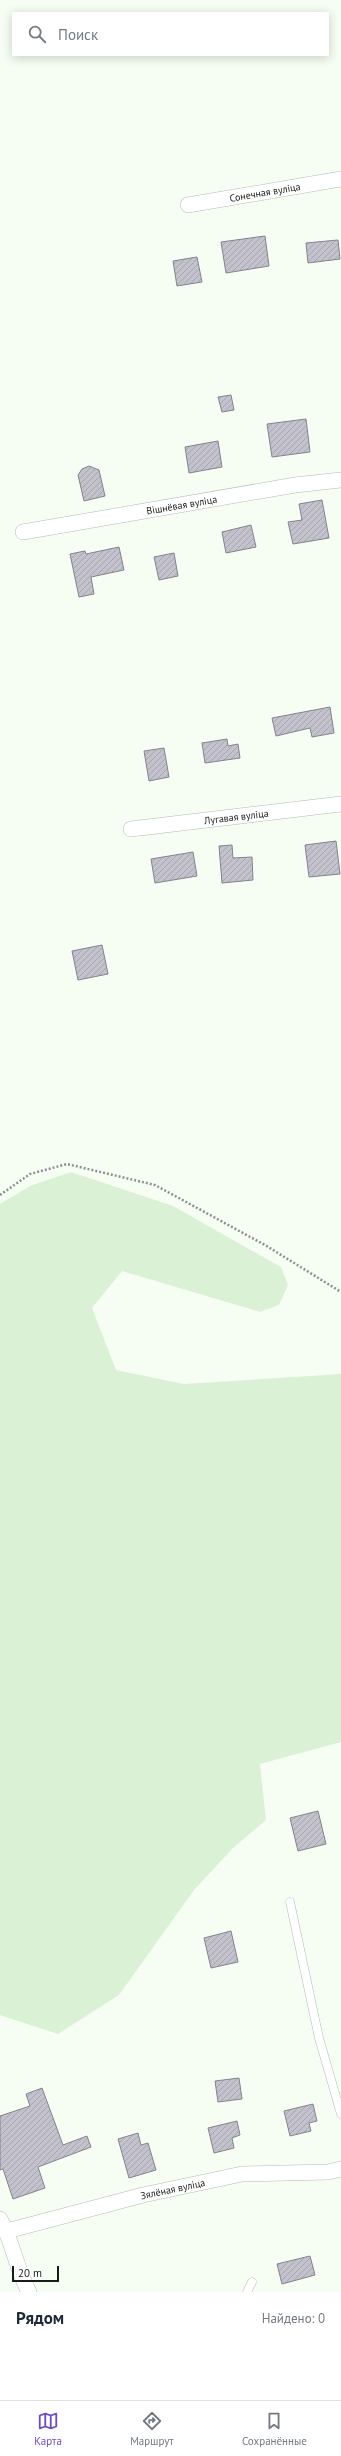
<!DOCTYPE html>
<html lang="ru">
<head>
<meta charset="utf-8">
<style>
	:root { --surface:#fff; --page:#f2f2f3; --text:#1f2937; --muted:#747a83; --line:#e0e1e3; --accent:#704bc3 }
	body { margin:0; font-family:"PT Sans",sans-serif; background:var(--page); color:var(--text) }
	.scale { position:absolute; left:12px; bottom:10px; width:47px; box-sizing:border-box; padding-left:4px; border:2px solid #181b17; border-top:0; font-size:11px; line-height:14px; white-space:nowrap; color:#181b17; -webkit-text-stroke:3px #fff; paint-order:stroke }
	.list { margin:0; padding:0; list-style:none }
	h2 { display:flex; justify-content:space-between; align-items:center; height:52px; margin:0; padding:0 16px; font-size:17px }
	h2 small { font-size:13px; font-weight:400; color:var(--muted) }
	.icon { flex:none; width:22px; height:22px; fill:none; stroke:currentColor; stroke-width:2; stroke-linecap:round; stroke-linejoin:round }
	.map { position:relative; flex:none; width:341px; height:2292px; overflow:hidden }
	.search { position:absolute; background:var(--surface); box-shadow:0 2px 10px #0003; left:12px; right:12px; top:12px; height:44px; display:flex; align-items:center; gap:10px; box-sizing:border-box; padding:0 14px; border-radius:0px; color:var(--muted); font-size:15px }
	.sheet { height:108px; background:var(--surface) }
	nav { display:flex; justify-content:space-around; align-items:center; box-sizing:border-box; height:56px; border-top:1px solid var(--line); background:var(--surface); font-size:11px; color:var(--muted) }
	nav a { display:grid; justify-items:center; gap:2px }
	nav .on { color:var(--accent) }
	.map>svg:first-child { display:block }
	.grass { fill:#dbf1d6 }
	.building { fill:url(#building-hatch); stroke:#84828d }
	.lines { fill:none; stroke-linecap:round; stroke-linejoin:round }
	.service-casing { stroke:#b4bcb3; stroke-width:9 }
	.minor-casing { stroke:#b4bcb3; stroke-width:16 }
	.path { stroke:#8d938c; stroke-width:2.5; stroke-dasharray:2 2; stroke-linecap:butt }
	.service { stroke:#fff; stroke-width:8 }
	.minor { stroke:#fff; stroke-width:15 }
	.labels { text-anchor:middle; dominant-baseline:central; stroke-width:3; stroke-linejoin:round; paint-order:stroke }
	.street-label { font-size:10px; fill:#181b17; stroke:#fff }
</style>
</head>
<body>
<div class="map">
<svg width="341" height="2292" viewBox="0 0 341 2292">
	<defs>
		<pattern id="building-hatch" width="6" height="6" patternUnits="userSpaceOnUse"><rect width="6" height="6" fill="#c3c1cc"/><path d="M-1 1l2-2M0 6l6-6M5 7l2-2" fill="none" stroke="#a7a5ae"/></pattern>
	</defs>
	<rect width="100%" height="100%" fill="#f6fef4"/>
	<path class="grass" d="M 71,1172 L 173,1206 L 281,1267 L 288,1285 L 279,1305 L 260,1312 L 122,1271 L 92,1308 L 116,1370 L 184,1384 L 341,1374 L 341,1742 L 260,1764 L 266,1820 L 233,1848 L 194,1890 L 119,1995 L 58,2034 L 0,2015 L 0,1204 L 30,1186 Z"/>
	<g class="building">
		<path d="M 265,236 L 269,266 L 226,273 L 221,242 Z"/>
		<path d="M 338,240 L 340,259 L 308,263 L 306,243 Z"/>
		<path d="M 197,257 L 202,282 L 177,286 L 173,261 Z"/>
		<path d="M 231,395 L 234,410 L 222,412 L 218,397 Z"/>
		<path d="M 306,419 L 310,452 L 272,457 L 267,424 Z"/>
		<path d="M 218,441 L 222,467 L 189,473 L 185,447 Z"/>
		<path d="M 89,466 L 99,470 L 105,496 L 84,501 L 78,475 L 82,469 Z"/>
		<path d="M 322,500 L 329,538 L 293,544 L 288,522 L 302,520 L 299,504 Z"/>
		<path d="M 251,525 L 256,547 L 226,553 L 222,532 Z"/>
		<path d="M 119,547 L 124,570 L 91,577 L 94,594 L 79,597 L 70,554 L 85,551 L 86,554 Z"/>
		<path d="M 174,553 L 178,576 L 159,580 L 154,557 Z"/>
		<path d="M 330,707 L 334,733 L 312,737 L 310,728 L 276,736 L 272,718 Z"/>
		<path d="M 227,739 L 228,746 L 238,744 L 240,758 L 205,763 L 202,743 Z"/>
		<path d="M 164,748 L 169,777 L 149,781 L 144,751 Z"/>
		<path d="M 336,841 L 340,874 L 309,877 L 305,845 Z"/>
		<path d="M 232,845 L 233,858 L 252,857 L 253,880 L 222,883 L 219,846 Z"/>
		<path d="M 193,852 L 197,876 L 155,883 L 151,859 Z"/>
		<path d="M 102,945 L 108,974 L 78,980 L 72,951 Z"/>
		<path d="M 318,1811 L 326,1844 L 298,1851 L 290,1818 Z"/>
		<path d="M 231,1931 L 238,1962 L 211,1968 L 204,1938 Z"/>
		<path d="M 239,2078 L 242,2099 L 218,2102 L 215,2081 Z"/>
		<path d="M 42,2088 L 63,2145 L 87,2136 L 91,2147 L 38,2167 L 45,2188 L 13,2199 L 3,2169 L 0,2170 L 0,2116 L 30,2106 L 26,2094 Z"/>
		<path d="M 313,2104 L 317,2121 L 309,2123 L 311,2131 L 290,2136 L 284,2111 Z"/>
		<path d="M 237,2121 L 240,2135 L 232,2138 L 234,2148 L 214,2153 L 208,2128 Z"/>
		<path d="M 138,2133 L 141,2145 L 148,2143 L 156,2170 L 129,2178 L 118,2139 Z"/>
		<path d="M 310,2256 L 315,2275 L 282,2284 L 277,2264 Z"/>
	</g>
	<g class="lines">
		<defs>
			<g id="service">
				<path d="M 290,1902 L 319,2038 L 341,2114"/>
				<path d="M 247,2292 L 252,2282"/>
			</g>
			<g id="minor">
				<path id="s1" d="M 188,205 L 341,179"/>
				<path id="s2" d="M 23,532 L 295,485 L 341,480"/>
				<path id="s3" d="M 131,829 L 341,804"/>
				<path d="M 0,2219 C 13,2242 16,2268 29,2292"/>
				<path id="s4" d="M 7,2231 L 143,2195 L 242,2174 L 328,2172 L 341,2169"/>
			</g>
		</defs>
		<use href="#service" class="service-casing"/>
		<use href="#minor" class="minor-casing"/>
		<path class="path" d="M 0,1195 L 30,1174 L 67,1164 L 155,1185 L 265,1245 L 341,1292"/>
		<use href="#service" class="service"/>
		<use href="#minor" class="minor"/>
	</g>
	<g class="labels">
		<g class="street-label">
			<text stroke="none"><textPath href="#s1" startOffset="78">Сонечная вуліца</textPath></text>
			<text stroke="none"><textPath href="#s2" startOffset="161">Вішнёвая вуліца</textPath></text>
			<text stroke="none"><textPath href="#s3" startOffset="106">Лугавая вуліца</textPath></text>
			<text stroke="none"><textPath href="#s4" startOffset="171">Зялёная вуліца</textPath></text>
		</g>
	</g>
</svg>
<div class="scale">20 m</div>
<div class="search"><svg class="icon" aria-label="search" viewBox="0 0 24 24"><circle cx="10" cy="10" r="6"/><path d="M15 15l6 6"/></svg>Поиск</div>
</div>
<section class="sheet">
<h2>Рядом<small>Найдено: 0</small></h2>
<ul class="list">
</ul>
</section>
<nav>
<a class="on"><svg class="icon" aria-label="map" viewBox="0 0 24 24"><path d="M3 6l6-2 6 2 6-2v14l-6 2-6-2-6 2zM9 4v14M15 6v14"/></svg>Карта</a>
<a><svg class="icon" aria-label="directions" viewBox="0 0 24 24"><path d="M12 3l9 9-9 9-9-9zM9 14v-3h6M13 9l2 2-2 2"/></svg>Маршрут</a>
<a><svg class="icon" aria-label="saved" viewBox="0 0 24 24"><path d="M7 4h10v16l-5-4-5 4z"/></svg>Сохранённые</a>
</nav>
</body>
</html>
